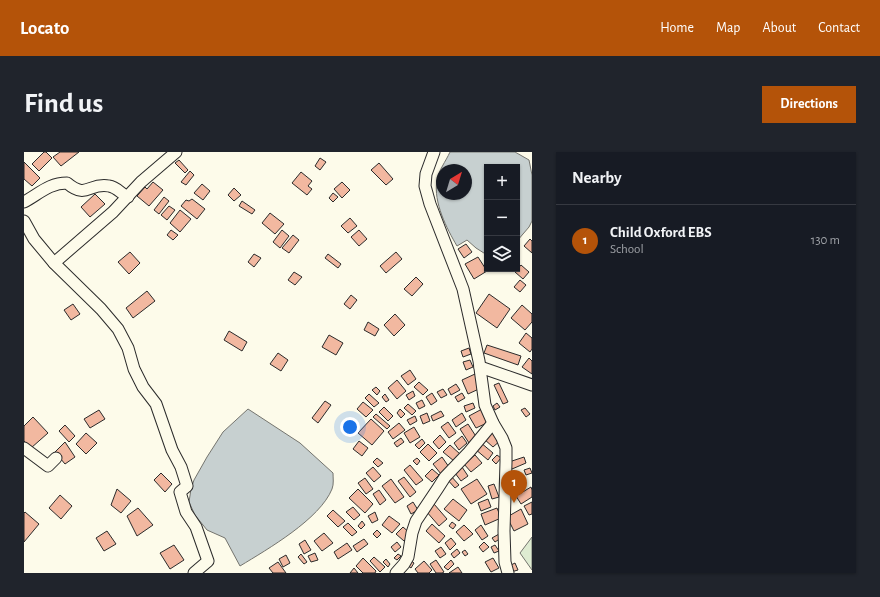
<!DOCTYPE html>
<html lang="en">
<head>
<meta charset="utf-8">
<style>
	:root { --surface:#171b24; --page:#20242c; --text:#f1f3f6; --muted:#9ea1a6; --line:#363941; --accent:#b45309 }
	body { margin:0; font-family:"Alegreya Sans",sans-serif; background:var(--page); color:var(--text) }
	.controls { position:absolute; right:12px; top:12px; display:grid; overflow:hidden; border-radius:0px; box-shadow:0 1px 3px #0004 }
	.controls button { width:36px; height:36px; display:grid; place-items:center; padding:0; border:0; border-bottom:1px solid var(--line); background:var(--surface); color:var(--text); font:20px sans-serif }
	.compass { position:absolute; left:412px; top:12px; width:36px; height:36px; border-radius:50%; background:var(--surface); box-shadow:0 1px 3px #0004; rotate:38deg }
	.you { position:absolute; left:326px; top:275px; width:14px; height:14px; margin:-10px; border:3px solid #fff; border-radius:50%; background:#1a73e8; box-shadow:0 0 0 6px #1a73e833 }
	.badge { display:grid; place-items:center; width:26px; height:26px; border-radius:50%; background:var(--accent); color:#fff; font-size:13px; font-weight:700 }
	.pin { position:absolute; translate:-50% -33px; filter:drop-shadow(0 1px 2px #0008) }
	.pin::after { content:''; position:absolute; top:21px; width:14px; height:12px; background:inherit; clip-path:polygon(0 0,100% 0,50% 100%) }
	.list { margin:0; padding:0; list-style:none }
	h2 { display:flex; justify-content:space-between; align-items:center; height:52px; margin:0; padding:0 16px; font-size:17px }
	h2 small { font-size:13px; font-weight:400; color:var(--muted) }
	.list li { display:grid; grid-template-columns:26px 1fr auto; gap:12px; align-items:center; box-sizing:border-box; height:72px; padding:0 16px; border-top:1px solid var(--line) }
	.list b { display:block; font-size:15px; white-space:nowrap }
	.list p { margin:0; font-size:13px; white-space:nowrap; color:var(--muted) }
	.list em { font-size:13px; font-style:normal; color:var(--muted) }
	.icon { flex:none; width:22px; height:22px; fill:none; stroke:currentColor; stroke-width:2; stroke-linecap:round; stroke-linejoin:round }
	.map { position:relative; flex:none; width:508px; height:421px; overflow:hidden; border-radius:0px }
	header { display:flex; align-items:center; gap:24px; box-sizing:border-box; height:56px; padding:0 20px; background:var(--accent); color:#fff }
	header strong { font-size:19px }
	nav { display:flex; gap:22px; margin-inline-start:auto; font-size:14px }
	.intro { display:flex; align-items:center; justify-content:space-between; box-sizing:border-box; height:96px; padding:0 24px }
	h1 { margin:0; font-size:28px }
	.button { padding:10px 18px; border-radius:0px; background:var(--accent); color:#fff; font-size:14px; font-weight:700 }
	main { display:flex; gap:24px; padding:0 24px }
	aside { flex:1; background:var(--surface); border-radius:0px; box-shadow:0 1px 3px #0004 }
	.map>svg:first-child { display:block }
	.green { fill:#deebd1; stroke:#74746e }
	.water { fill:#c7d0d0; stroke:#74746e; fill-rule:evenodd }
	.building { fill:#f2b8a0; stroke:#2b2b2b }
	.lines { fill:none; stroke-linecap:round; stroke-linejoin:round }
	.minor-casing { stroke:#2b2b2b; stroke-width:13 }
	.minor { stroke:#fdfbea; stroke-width:11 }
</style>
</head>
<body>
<header>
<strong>Locato</strong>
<nav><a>Home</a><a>Map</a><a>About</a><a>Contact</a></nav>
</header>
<div class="intro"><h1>Find us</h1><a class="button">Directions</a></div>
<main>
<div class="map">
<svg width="508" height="421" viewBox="0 0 508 421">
	<rect width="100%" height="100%" fill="#fdfbea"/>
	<path class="green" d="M 508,385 L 508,418 L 496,401 Z"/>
	<g class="water">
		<path d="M 426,0 L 491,0 L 505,8 L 508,23 L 508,69 L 505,75 L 493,89 L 493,15 L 463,15 L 463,103 L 452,96 L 443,88 L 433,94 C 423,77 409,50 413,29 C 414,19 422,9 426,0 ZM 418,18 L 442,18 L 442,42 L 418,42 Z"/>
		<path d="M 224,257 L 276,291 L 309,321 C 309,326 310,332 308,337 C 296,367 244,397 216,414 L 201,386 L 183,378 L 171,363 L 165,350 L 167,337 L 170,328 L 183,305 L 199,280 Z"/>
	</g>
	<g class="building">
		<path d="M 20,0 L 22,0 L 28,6 L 15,19 L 8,12 Z"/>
		<path d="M 36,0 L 55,0 L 37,14 L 29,5 Z"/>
		<path d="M 296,6 L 302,10 L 296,18 L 291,14 Z"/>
		<path d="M 155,8 L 164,18 L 161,21 L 151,11 Z"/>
		<path d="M 0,10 L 16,26 L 8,34 L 0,27 Z"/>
		<path d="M 355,11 L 369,27 L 362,33 L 347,18 Z"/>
		<path d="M 166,19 L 170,23 L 162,33 L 157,30 Z"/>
		<path d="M 277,20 L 288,29 L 284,34 L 288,37 L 283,43 L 268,31 Z"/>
		<path d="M 129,30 L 139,38 L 125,54 L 113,44 L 121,35 L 123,37 Z"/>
		<path d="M 318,30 L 326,38 L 318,46 L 310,37 Z"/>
		<path d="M 178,32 L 186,39 L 179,48 L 170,41 Z"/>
		<path d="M 210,36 L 217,43 L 210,49 L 204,43 Z"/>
		<path d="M 309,41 L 314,45 L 309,50 L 305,46 Z"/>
		<path d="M 71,42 L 81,52 L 66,65 L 57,55 Z"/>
		<path d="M 140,45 L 145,49 L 135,62 L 130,58 Z"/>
		<path d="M 168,47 L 181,57 L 173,67 L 157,54 L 162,48 L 165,49 Z"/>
		<path d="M 218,49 L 231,58 L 228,62 L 215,54 Z"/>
		<path d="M 145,54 L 151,58 L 143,68 L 137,63 Z"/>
		<path d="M 156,58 L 167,67 L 156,80 L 146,71 Z"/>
		<path d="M 246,61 L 260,72 L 251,82 L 238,71 Z"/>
		<path d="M 326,66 L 333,74 L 324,81 L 317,74 Z"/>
		<path d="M 147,78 L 154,83 L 149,88 L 143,83 Z"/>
		<path d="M 258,78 L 265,84 L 256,96 L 249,90 Z"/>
		<path d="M 335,78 L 343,87 L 335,94 L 327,85 Z"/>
		<path d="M 269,83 L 275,88 L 265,101 L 258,96 Z"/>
		<path d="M 506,87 L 508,89 L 508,101 L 500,94 Z"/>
		<path d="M 442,92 L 448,100 L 440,106 L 434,97 Z"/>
		<path d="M 106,100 L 116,111 L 105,122 L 94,110 Z"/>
		<path d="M 372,100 L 378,107 L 362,121 L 356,114 Z"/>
		<path d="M 230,102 L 237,106 L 230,115 L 224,110 Z"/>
		<path d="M 304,102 L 317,112 L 314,116 L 301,106 Z"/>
		<path d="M 454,105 L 463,119 L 450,127 L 441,112 Z"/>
		<path d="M 497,113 L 505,120 L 499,127 L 491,120 Z"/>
		<path d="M 270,120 L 278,125 L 271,133 L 264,128 Z"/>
		<path d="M 392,125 L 399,132 L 388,144 L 380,137 Z"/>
		<path d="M 496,128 L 502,133 L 496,140 L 490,135 Z"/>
		<path d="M 123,139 L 131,149 L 109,166 L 102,156 Z"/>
		<path d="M 465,142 L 486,157 L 473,176 L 452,161 Z"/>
		<path d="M 327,143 L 333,148 L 326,157 L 320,152 Z"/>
		<path d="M 49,152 L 56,162 L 47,168 L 40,158 Z"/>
		<path d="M 498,153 L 508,162 L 508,170 L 501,178 L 487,166 Z"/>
		<path d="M 371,162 L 381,173 L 370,184 L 360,173 Z"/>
		<path d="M 344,170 L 355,177 L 351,184 L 340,178 Z"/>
		<path d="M 205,179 L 223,190 L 218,199 L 200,188 Z"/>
		<path d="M 502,181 L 508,186 L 508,197 L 506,200 L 495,191 Z"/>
		<path d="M 305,183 L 319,191 L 312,203 L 298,195 Z"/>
		<path d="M 463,193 L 497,204 L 494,213 L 460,201 Z"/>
		<path d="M 445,196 L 447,202 L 439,205 L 437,199 Z"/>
		<path d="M 254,201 L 264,208 L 257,219 L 246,212 Z"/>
		<path d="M 505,206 L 508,209 L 508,222 L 498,215 Z"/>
		<path d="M 446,208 L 449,215 L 442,218 L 439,210 Z"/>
		<path d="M 386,218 L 392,227 L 384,233 L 377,224 Z"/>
		<path d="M 451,222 L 457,236 L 444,242 L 438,228 Z"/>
		<path d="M 373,228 L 382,239 L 373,247 L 364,236 Z"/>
		<path d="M 395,230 L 404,238 L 399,243 L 390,235 Z"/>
		<path d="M 475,231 L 484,250 L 479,252 L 470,233 Z"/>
		<path d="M 432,232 L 436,238 L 427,243 L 424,237 Z"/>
		<path d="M 352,235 L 356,239 L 353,243 L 348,238 Z"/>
		<path d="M 419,237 L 423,243 L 417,246 L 413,240 Z"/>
		<path d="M 389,239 L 391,244 L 385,248 L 382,243 Z"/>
		<path d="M 408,241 L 413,249 L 407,253 L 402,245 Z"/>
		<path d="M 438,241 L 441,246 L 434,250 L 431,245 Z"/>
		<path d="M 345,242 L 355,251 L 350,255 L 341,246 Z"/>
		<path d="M 361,242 L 365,248 L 362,250 L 358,245 Z"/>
		<path d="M 398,248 L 401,254 L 395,257 L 392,251 Z"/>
		<path d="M 301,249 L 307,253 L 294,271 L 288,266 Z"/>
		<path d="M 339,250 L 349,258 L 342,265 L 333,257 Z"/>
		<path d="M 449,251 L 451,256 L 442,260 L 440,254 Z"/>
		<path d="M 473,251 L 476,255 L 471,258 L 469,254 Z"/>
		<path d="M 384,252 L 392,259 L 388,263 L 380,256 Z"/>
		<path d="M 360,255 L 369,264 L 364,269 L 355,260 Z"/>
		<path d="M 501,256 L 506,262 L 502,265 L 497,258 Z"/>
		<path d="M 376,257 L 381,262 L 377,266 L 373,261 Z"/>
		<path d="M 458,257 L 465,270 L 452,276 L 445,264 Z"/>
		<path d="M 75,258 L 81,267 L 66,276 L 60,267 Z"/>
		<path d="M 417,259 L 420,264 L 409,269 L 407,264 Z"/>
		<path d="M 403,261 L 406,269 L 399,272 L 396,264 Z"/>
		<path d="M 438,261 L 442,268 L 432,275 L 428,268 Z"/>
		<path d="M 352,262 L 366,274 L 363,277 L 349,265 Z"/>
		<path d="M 391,264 L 393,269 L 386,273 L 383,268 Z"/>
		<path d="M 9,265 L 24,281 L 7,296 L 0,289 L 0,274 Z"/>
		<path d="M 347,267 L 360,279 L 348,293 L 334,281 Z"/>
		<path d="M 424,270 L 432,281 L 425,286 L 417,275 Z"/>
		<path d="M 375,271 L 381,278 L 369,287 L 364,280 Z"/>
		<path d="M 444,272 L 453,286 L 445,291 L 436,277 Z"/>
		<path d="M 41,273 L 51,284 L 45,290 L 35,279 Z"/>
		<path d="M 390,275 L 396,285 L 386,291 L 380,281 Z"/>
		<path d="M 468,279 L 477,288 L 469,295 L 460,287 Z"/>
		<path d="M 62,281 L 73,291 L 62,302 L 52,292 Z"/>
		<path d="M 416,283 L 422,290 L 415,297 L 409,290 Z"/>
		<path d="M 438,284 L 443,291 L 435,298 L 430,291 Z"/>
		<path d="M 377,286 L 380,290 L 373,295 L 370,291 Z"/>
		<path d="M 398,287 L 401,291 L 395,297 L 391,293 Z"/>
		<path d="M 335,289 L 344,296 L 338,304 L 329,297 Z"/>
		<path d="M 41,290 L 51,305 L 41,312 L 31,300 Z"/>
		<path d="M 456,290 L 469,301 L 464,308 L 451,297 Z"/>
		<path d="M 404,292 L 413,301 L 405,309 L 396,300 Z"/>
		<path d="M 426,293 L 436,302 L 430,309 L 419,300 Z"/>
		<path d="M 451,303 L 458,311 L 447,320 L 440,312 Z"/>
		<path d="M 473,303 L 477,306 L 472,312 L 468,308 Z"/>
		<path d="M 418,305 L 425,315 L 417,322 L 409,312 Z"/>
		<path d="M 500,305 L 502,311 L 488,317 L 485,310 Z"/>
		<path d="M 353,306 L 359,311 L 354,315 L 349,310 Z"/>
		<path d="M 393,306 L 396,309 L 393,313 L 389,309 Z"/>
		<path d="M 386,313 L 399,328 L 392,333 L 380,318 Z"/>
		<path d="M 349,315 L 357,324 L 350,330 L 342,321 Z"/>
		<path d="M 438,315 L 444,324 L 437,329 L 431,321 Z"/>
		<path d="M 506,316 L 508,321 L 502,323 L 500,318 Z"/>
		<path d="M 408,317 L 415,323 L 408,330 L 401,324 Z"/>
		<path d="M 137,321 L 148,332 L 141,340 L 130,328 Z"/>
		<path d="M 426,323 L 435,333 L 431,336 L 422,326 Z"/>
		<path d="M 380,325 L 392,340 L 386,345 L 374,329 Z"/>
		<path d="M 341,326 L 349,337 L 342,342 L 334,331 Z"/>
		<path d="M 367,327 L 380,345 L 371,351 L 358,334 Z"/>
		<path d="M 453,327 L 463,342 L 447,352 L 437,337 Z"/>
		<path d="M 496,329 L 498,334 L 491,338 L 488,334 Z"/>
		<path d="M 470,332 L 475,345 L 468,347 L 464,334 Z"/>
		<path d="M 507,335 L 508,338 L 508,345 L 497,352 L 492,344 Z"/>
		<path d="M 93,337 L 107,349 L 97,361 L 87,353 Z"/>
		<path d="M 334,337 L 349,352 L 341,361 L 325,346 Z"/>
		<path d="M 355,338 L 362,348 L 356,353 L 349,342 Z"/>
		<path d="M 36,343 L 48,354 L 37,367 L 25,356 Z"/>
		<path d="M 429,347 L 443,358 L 435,369 L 420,357 Z"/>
		<path d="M 464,347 L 467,355 L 457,359 L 454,351 Z"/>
		<path d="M 389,350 L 394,358 L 387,362 L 383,354 Z"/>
		<path d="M 508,350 L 508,362 L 505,363 L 500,354 Z"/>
		<path d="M 410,352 L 423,367 L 415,374 L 402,359 Z"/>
		<path d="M 329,355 L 336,363 L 330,368 L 322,360 Z"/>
		<path d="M 114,356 L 129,373 L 113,384 L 103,364 Z"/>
		<path d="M 473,356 L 477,366 L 461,373 L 457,362 Z"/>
		<path d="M 497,357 L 504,372 L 490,379 L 483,365 Z"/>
		<path d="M 309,358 L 321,369 L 314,375 L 303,364 Z"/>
		<path d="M 1,360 L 15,372 L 0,390 L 0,361 Z"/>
		<path d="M 351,360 L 354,368 L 348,371 L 344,364 Z"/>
		<path d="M 365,364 L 376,372 L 368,381 L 358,373 Z"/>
		<path d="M 338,369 L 341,373 L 337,377 L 334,374 Z"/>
		<path d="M 428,370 L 432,373 L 429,377 L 425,374 Z"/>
		<path d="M 324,371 L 333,380 L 328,384 L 319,375 Z"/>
		<path d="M 408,372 L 421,384 L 415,391 L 402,379 Z"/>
		<path d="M 440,373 L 449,382 L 440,389 L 432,380 Z"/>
		<path d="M 457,373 L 464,384 L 458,388 L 451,378 Z"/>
		<path d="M 379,375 L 387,382 L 380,389 L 372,382 Z"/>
		<path d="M 353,378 L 357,382 L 353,386 L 349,382 Z"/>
		<path d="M 83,379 L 92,392 L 80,399 L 72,386 Z"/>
		<path d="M 300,381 L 309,391 L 298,399 L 290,389 Z"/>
		<path d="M 475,382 L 477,386 L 471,390 L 468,386 Z"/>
		<path d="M 427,386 L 432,392 L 426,398 L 421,391 Z"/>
		<path d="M 340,387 L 344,392 L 333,400 L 329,394 Z"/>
		<path d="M 281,388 L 287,398 L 280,402 L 275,392 Z"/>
		<path d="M 373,390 L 377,395 L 371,400 L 367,395 Z"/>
		<path d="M 460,390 L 465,395 L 459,400 L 455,395 Z"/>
		<path d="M 323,391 L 328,398 L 314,407 L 310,400 Z"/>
		<path d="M 150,393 L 160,408 L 146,417 L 136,401 Z"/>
		<path d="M 471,393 L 475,399 L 470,401 L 467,395 Z"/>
		<path d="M 417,395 L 422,402 L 416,406 L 411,399 Z"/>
		<path d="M 433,397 L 436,401 L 430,406 L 427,402 Z"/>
		<path d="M 441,398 L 444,402 L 441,404 L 438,400 Z"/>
		<path d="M 291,401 L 294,408 L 287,410 L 284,404 Z"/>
		<path d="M 277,402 L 283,410 L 280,412 L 274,405 Z"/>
		<path d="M 374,402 L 377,404 L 373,408 L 370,406 Z"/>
		<path d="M 262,403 L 266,411 L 259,415 L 255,407 Z"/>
		<path d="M 350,405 L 361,415 L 356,420 L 346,409 Z"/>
		<path d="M 339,406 L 352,419 L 351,421 L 339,421 L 332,414 Z"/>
		<path d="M 469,406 L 475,416 L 467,420 L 461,410 Z"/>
		<path d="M 362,407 L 366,412 L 364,415 L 359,410 Z"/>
		<path d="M 386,408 L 390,411 L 387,416 L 383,413 Z"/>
		<path d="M 412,408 L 420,420 L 418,421 L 412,421 L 406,412 Z"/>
		<path d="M 427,408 L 430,412 L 424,418 L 420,415 Z"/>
		<path d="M 400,409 L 408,418 L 405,421 L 394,421 L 391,417 Z"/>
		<path d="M 254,410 L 262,421 L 249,421 L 245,416 Z"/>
		<path d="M 491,411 L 494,418 L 487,420 L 485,414 Z"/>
		<path d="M 434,415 L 438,421 L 425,421 Z"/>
		<path d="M 330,416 L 334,421 L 326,421 Z"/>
	</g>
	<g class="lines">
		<defs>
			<g id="minor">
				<path d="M 410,0 L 402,22 L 401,34 L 406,52 L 439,137 L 455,209 L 461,253 L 469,271 L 478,286 L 482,296 L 482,310 L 480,379 L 481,410 L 484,421"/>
				<path d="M 0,50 C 15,42 25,31 43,31 C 63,48 65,30 85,34 C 93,35 97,42 104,45"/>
				<path d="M 0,69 L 10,87 L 30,111 L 77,157 L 94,177 L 104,196 L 110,217 L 119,235 L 132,252 L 148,298 L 157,315 L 163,334 L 156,340 L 162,360 L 172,375 L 184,409 L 170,421"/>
				<path d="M 30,111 L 89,60 L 117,30 L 152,0"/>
				<path d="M 456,215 L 508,233"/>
				<path d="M 0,296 L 24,314 L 32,306"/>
				<path d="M 372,421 L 380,412 L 384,405 L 388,381 L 392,369 L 414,336 L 421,325 L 445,300 L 469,271"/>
			</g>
		</defs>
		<use href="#minor" class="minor-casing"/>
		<use href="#minor" class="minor"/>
	</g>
</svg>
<div class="controls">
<button>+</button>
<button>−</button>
<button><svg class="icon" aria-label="layers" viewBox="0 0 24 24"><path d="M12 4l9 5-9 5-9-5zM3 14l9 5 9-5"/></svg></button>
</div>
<svg class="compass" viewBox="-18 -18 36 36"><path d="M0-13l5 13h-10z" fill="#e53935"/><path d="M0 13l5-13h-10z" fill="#9ea1a6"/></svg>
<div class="you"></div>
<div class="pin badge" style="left:490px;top:351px">1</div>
</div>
<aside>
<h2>Nearby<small></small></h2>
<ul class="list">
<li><span class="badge">1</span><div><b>Child Oxford EBS</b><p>School</p></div><em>130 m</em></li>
</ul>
</aside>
</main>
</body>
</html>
